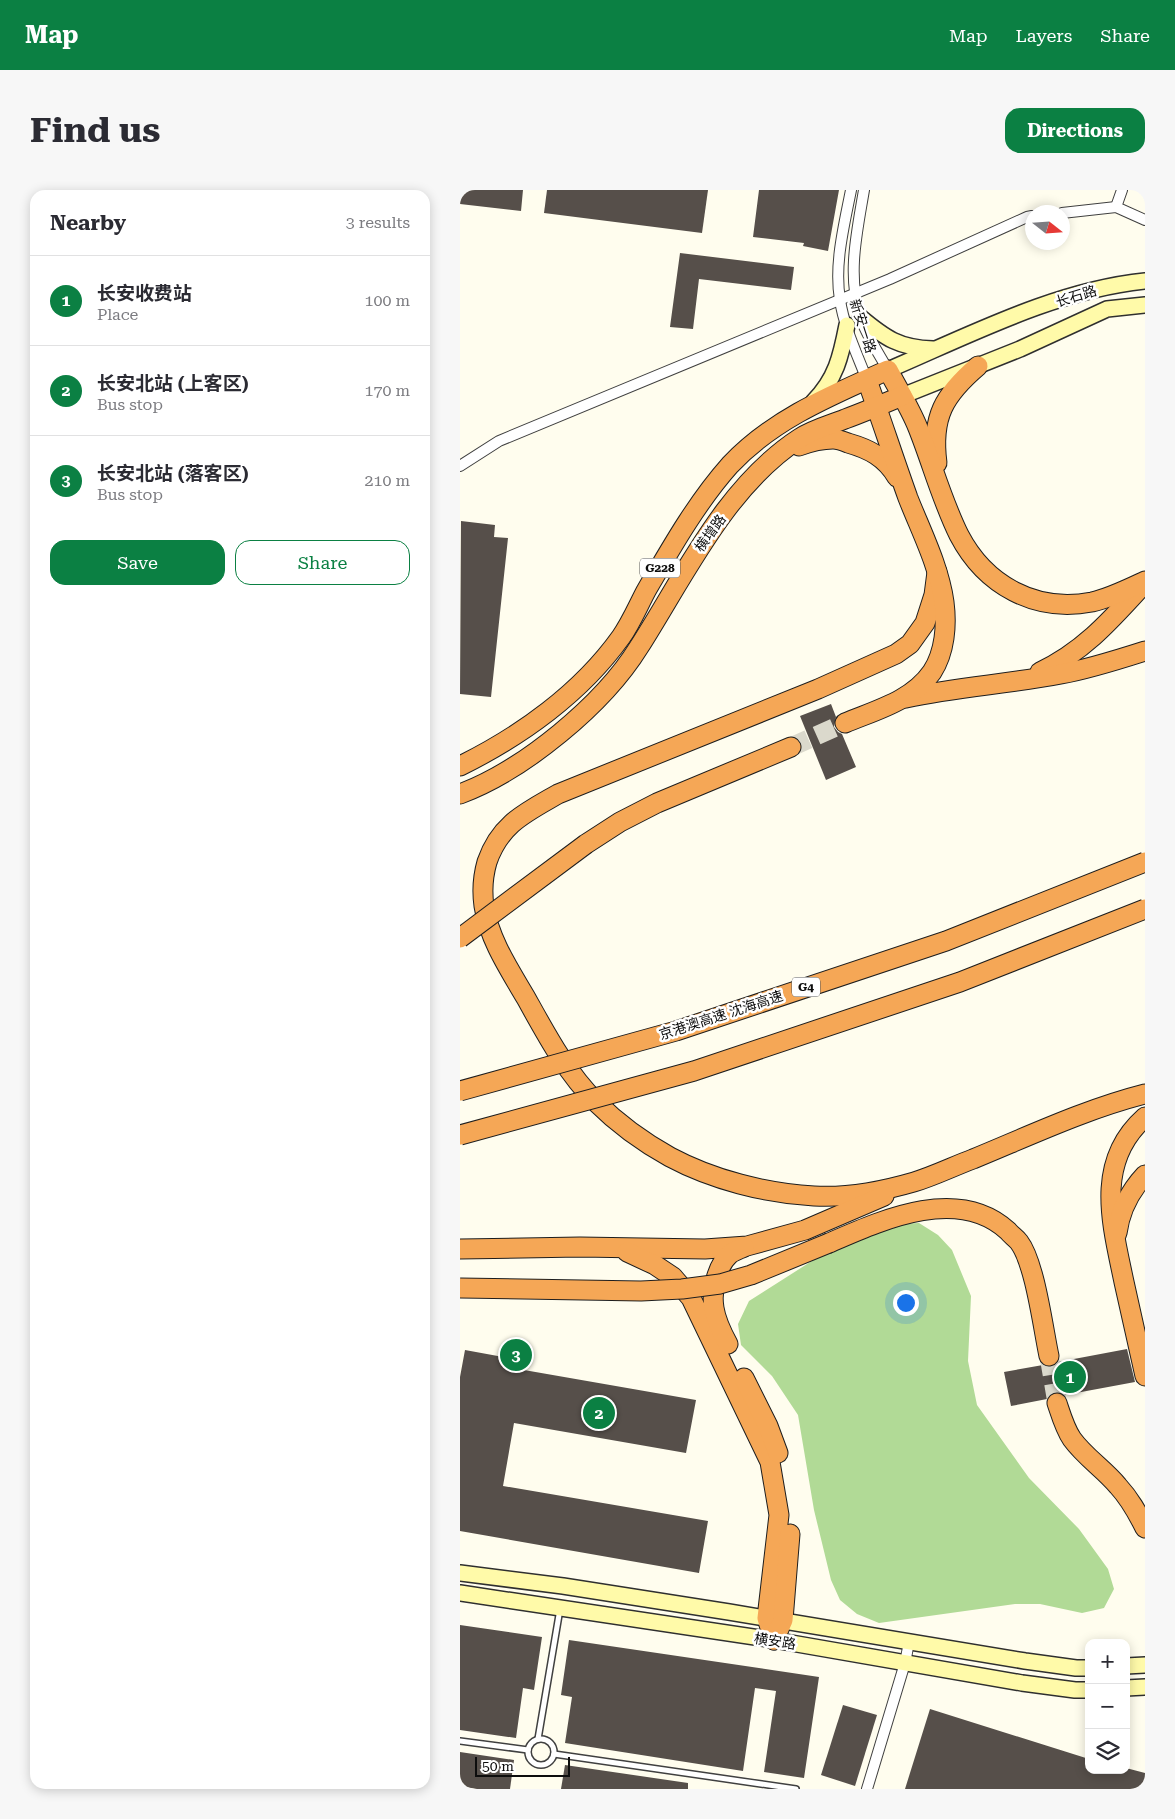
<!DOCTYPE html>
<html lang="en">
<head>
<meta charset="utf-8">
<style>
	:root { --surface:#fff; --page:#f7f7f7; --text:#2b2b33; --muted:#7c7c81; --line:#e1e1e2; --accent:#0b8043 }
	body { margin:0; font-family:"Roboto Serif","Noto Sans SC",serif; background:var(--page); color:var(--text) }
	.controls { position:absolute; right:15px; bottom:15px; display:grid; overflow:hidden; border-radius:10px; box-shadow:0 2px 12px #0003 }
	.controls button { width:45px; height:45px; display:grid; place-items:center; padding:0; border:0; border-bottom:1px solid var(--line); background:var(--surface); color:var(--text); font:25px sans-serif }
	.compass { position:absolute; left:565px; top:15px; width:45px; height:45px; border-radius:50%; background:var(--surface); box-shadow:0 2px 12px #0003; rotate:107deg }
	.scale { position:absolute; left:15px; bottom:12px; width:95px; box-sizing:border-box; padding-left:5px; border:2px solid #0d0d0d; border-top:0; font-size:14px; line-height:18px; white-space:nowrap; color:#0d0d0d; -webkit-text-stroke:4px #fff; paint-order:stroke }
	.you { position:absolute; left:445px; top:1112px; width:18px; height:18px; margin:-12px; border:4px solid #fff; border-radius:50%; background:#1a73e8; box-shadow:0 0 0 8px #1a73e833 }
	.badge { display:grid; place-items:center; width:32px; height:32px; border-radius:50%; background:var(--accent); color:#fff; font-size:16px; font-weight:700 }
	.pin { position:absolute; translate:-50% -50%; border:2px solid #fff; box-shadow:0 1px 5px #0006 }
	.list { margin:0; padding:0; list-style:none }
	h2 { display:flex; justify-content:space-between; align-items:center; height:65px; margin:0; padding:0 20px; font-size:21px }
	h2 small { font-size:16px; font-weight:400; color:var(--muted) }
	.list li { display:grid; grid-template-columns:32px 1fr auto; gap:15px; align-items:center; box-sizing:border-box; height:90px; padding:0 20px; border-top:1px solid var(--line) }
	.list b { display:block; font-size:19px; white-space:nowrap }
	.list p { margin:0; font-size:16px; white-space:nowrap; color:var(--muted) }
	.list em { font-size:16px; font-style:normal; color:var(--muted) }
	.actions { display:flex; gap:10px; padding:15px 20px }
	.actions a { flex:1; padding:11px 0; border:1px solid var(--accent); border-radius:15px; text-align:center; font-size:18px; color:var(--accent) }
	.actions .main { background:var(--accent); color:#fff }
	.icon { flex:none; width:28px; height:28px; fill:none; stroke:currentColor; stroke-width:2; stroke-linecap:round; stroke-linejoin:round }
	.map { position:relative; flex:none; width:685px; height:1599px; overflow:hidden; border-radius:15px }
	header { display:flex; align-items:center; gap:30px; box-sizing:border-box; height:70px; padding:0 25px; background:var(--accent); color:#fff }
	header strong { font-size:24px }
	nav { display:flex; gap:28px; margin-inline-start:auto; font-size:18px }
	.intro { display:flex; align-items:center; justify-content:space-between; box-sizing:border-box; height:120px; padding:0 30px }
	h1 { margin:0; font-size:35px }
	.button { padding:12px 22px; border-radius:15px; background:var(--accent); color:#fff; font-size:18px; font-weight:700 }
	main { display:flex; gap:30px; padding:0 30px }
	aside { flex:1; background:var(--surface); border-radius:15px; box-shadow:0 2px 12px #0003 }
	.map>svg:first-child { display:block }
	.forest { fill:#b1da96 }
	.building { fill:#564f4a }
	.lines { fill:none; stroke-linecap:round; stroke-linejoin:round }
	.highway-tunnel { stroke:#dbd9cc; stroke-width:19; stroke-dasharray:19 9; stroke-linecap:butt }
	.lane-casing { stroke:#404040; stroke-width:8 }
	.street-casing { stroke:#404040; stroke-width:12 }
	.secondary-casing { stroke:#2f2f2f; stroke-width:18 }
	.highway-casing { stroke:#1e1e1e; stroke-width:21 }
	.lane { stroke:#fff; stroke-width:5 }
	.street { stroke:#fff; stroke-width:10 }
	.secondary { stroke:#fffaa9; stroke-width:15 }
	.highway { stroke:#f5a756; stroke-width:19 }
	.highway-bridge-casing { stroke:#1e1e1e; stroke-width:21; stroke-linecap:butt }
	.highway-bridge { stroke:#f5a756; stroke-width:19 }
	.labels { text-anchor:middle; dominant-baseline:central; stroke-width:5; stroke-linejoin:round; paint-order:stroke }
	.shield { fill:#fff; stroke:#565656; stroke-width:1 }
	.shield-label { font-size:12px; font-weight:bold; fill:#0d0d0d }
	.street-label { font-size:14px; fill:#0d0d0d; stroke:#fff }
</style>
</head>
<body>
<header>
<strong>Map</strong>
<nav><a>Map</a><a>Layers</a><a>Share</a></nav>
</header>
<div class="intro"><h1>Find us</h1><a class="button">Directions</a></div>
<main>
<aside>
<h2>Nearby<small>3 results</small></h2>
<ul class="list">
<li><span class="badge">1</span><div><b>长安收费站</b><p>Place</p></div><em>100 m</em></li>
<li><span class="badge">2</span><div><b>长安北站 (上客区)</b><p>Bus stop</p></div><em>170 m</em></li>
<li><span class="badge">3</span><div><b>长安北站 (落客区)</b><p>Bus stop</p></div><em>210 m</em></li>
</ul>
<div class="actions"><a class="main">Save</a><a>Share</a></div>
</aside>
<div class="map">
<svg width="685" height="1599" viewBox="0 0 685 1599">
	<rect width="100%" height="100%" fill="#fffdee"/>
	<path class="forest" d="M 459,1033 L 478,1045 L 492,1060 L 511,1106 L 508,1171 L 517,1215 L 569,1288 L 619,1339 L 648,1379 L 654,1399 L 644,1418 L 622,1423 L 580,1414 L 555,1414 L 419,1433 L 397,1424 L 380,1410 L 371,1390 L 354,1320 L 338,1225 L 312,1186 L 281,1155 L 278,1134 L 289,1111 L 366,1062 L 435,1034 Z"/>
	<g class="building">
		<path d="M 0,0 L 63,0 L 61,21 L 0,14 Z"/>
		<path d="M 87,0 L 248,0 L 242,43 L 84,23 Z"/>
		<path d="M 299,0 L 379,0 L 368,61 L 343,56 L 344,53 L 293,47 Z"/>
		<path d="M 220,63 L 334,77 L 331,100 L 239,89 L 233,139 L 210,137 Z"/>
		<path d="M 1,331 L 35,335 L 34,347 L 48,348 L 31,507 L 0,504 Z"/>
		<path d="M 371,514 L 376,527 L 374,537 L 378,542 L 382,544 L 396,577 L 366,590 L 340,526 Z"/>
		<path d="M 667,1159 L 675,1192 L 605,1205 L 600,1202 L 594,1202 L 587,1209 L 551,1216 L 544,1182 L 583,1175 L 591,1177 L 598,1172 Z"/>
		<path d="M 5,1160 L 65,1171 L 64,1180 L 236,1210 L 226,1263 L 54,1233 L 43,1296 L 248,1331 L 239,1383 L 0,1341 L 0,1187 Z"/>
		<path d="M 0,1435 L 82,1447 L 74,1500 L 63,1498 L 56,1548 L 0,1540 Z"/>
		<path d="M 109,1450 L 359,1487 L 344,1588 L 304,1582 L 316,1501 L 295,1498 L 283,1581 L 105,1553 L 112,1507 L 101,1505 Z"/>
		<path d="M 383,1515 L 417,1525 L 395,1596 L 361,1585 Z"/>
		<path d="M 470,1519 L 629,1569 L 629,1580 L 666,1580 L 666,1578 L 685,1583 L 685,1599 L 445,1599 Z"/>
		<path d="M 0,1562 L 54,1570 L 50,1599 L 17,1599 L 0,1596 Z"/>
		<path d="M 105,1575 L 228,1593 L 228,1599 L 101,1599 Z"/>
	</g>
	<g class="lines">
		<g class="highway-tunnel">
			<path d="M 331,557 L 385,533"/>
			<path d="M 589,1166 L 597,1213"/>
		</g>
		<defs>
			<g id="lane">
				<path d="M 78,1549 L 100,1419"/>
				<circle cx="81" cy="1562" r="13"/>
				<path d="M 0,1551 L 68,1560"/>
				<path d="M 94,1564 L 336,1599"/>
			</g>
			<g id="street">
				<path d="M 391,0 C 384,36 374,74 380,110 C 384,137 397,164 407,190"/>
				<path d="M 404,0 C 397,42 387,84 400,126 C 405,143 419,164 428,180"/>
				<path d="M 656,17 L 662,0"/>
				<path d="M 602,23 L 656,17 L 685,30"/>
				<path d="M 0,276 L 39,251 L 430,89 L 567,27 L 572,26"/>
				<path d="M 407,1599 L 445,1473 L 449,1452"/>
			</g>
			<g id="secondary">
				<path d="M 400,127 C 425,148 439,158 473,159"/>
				<path d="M 428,180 C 510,145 596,100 685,91"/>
				<path d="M 442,206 L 560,159 L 647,119 L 685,115"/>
				<path d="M 353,212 C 376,189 381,166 387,135"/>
				<path d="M 0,1383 L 103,1396 L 269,1422 L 565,1471 L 616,1478 L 629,1478"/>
				<path d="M 0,1403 L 314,1450 L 562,1493 L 615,1500 L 629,1500"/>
				<path d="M 666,1476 L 685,1475"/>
				<path d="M 666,1498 L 685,1497"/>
			</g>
			<g id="highway">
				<path d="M 339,256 C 350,252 362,249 373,249 C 378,249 383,251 388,253 C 409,259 425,267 437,287"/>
				<path d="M 477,273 C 471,227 484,205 518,176"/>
				<path d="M 477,382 L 474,405 L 465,433 L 450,454 L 436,464 L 358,499 L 98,604 C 65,623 40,634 27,672 C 23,686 22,702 24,716 C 29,749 49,779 66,808 C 86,844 106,882 136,912 C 157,933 183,952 210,967 C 253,990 305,1003 354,1006 C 387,1008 423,1001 454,992 C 474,986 494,976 513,969 C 569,946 626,919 685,904"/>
				<path d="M 580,482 C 623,462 651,430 682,396"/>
				<path d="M 446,508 C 497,497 549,494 601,484 C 629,479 657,470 685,461"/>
				<path d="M 385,533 C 416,520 452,511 472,482 C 485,462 487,435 484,412 C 479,376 461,341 448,308 C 434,269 421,229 407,190"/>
				<path d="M 0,576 C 61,546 121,503 161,447 C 171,433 178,416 186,401 C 211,358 237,312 270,275 C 313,229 372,205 428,180 C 438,199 450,218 458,238 C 472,273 482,311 499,345 C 525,395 575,423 632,412 C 650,408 668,399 685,391"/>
				<path d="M 0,604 C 64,580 143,515 179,457 C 225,385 266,296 340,248 C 354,239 370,235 385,229 C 404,222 423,214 442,206"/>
				<path d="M 126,654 L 160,632 L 197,613 L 331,557"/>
				<path d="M 685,927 C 634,972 652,1034 664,1092 C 671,1123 678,1155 685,1186"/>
				<path d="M 657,1043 C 660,1021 670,1001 685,985"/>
				<path d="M 369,1053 C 422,1030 498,995 548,1041 C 551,1045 556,1048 559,1052 C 575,1073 583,1138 589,1166"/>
				<path d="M 0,1059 L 120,1057 L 245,1059 L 287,1056 L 345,1040 L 424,1006"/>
				<path d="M 167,1062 L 195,1075 L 213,1087 L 231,1108 L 310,1272 L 319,1325 L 307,1428 L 314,1450"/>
				<path d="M 268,1154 C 262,1143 256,1131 254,1118 C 251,1101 257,1075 270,1064 C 274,1061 280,1059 284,1057"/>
				<path d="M 284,1188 L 308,1236 L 318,1263"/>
				<path d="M 597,1213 C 601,1225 605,1239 612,1249 C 625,1267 644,1279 658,1296 C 670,1309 677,1322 685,1338"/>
				<path d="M 314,1450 L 323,1430 L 330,1344"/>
			</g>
		</defs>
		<use href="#lane" class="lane-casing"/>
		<use href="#street" class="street-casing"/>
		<use href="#secondary" class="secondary-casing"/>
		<use href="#highway" class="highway-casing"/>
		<use href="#lane" class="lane"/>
		<use href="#street" class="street"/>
		<use href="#secondary" class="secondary"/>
		<use href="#highway" class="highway"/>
		<defs>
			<g id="highway-bridge">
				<path d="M 0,748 L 126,654"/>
				<path d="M 0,901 L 216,841 L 486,751 L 685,672"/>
				<path d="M 0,945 L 234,881 L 500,792 L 685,719"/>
				<path d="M 0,1098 L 181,1101 L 222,1099 L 260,1094 L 291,1085 L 369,1053"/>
			</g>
		</defs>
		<use href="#highway-bridge" class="highway-bridge-casing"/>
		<use href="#highway-bridge" class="highway-bridge"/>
	</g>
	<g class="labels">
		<g class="shield">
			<rect x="180" y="368.5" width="40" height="19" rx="4"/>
			<rect x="332" y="787.5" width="28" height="19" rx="4"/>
		</g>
		<g class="shield-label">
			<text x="200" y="378">G228</text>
			<text x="346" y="797">G4</text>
		</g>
		<g class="street-label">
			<text transform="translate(616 106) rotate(-17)">长石路</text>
			<text transform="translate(403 136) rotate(72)">新安一路</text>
			<text transform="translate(250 343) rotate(-54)">横增路</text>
			<text transform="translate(261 825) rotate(-18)">京港澳高速 沈海高速</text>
			<text transform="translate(315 1451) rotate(9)">横安路</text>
		</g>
	</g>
</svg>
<div class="controls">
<button>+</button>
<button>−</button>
<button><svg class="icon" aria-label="layers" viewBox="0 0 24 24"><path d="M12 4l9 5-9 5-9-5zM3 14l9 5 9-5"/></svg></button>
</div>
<svg class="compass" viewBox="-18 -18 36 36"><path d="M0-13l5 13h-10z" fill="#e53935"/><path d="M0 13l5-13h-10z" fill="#7c7c81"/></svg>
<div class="scale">50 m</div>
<div class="you"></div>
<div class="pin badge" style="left:610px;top:1187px">1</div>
<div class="pin badge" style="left:139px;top:1223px">2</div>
<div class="pin badge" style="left:56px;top:1165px">3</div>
</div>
</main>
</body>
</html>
